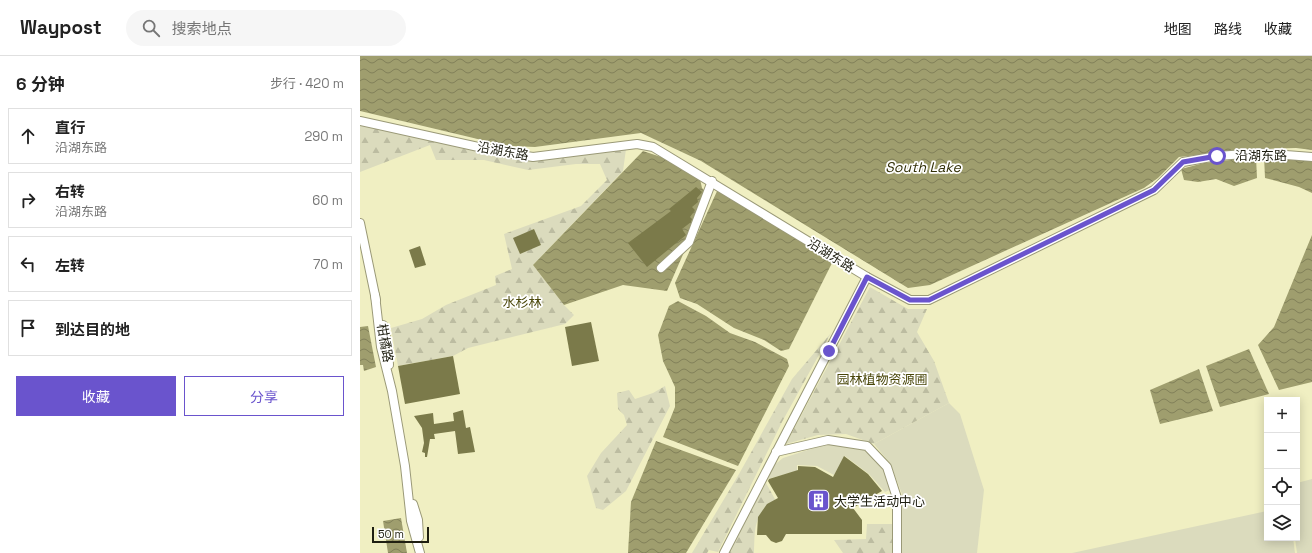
<!DOCTYPE html>
<html lang="zh">
<head>
<meta charset="utf-8">
<style>
	:root { --surface:#fff; --page:#f6f6f6; --text:#222; --muted:#767676; --line:#e0e0e0; --accent:#6a54cd }
	body { margin:0; font-family:"Space Grotesk","Noto Sans SC",sans-serif; background:var(--page); color:var(--text) }
	.controls { position:absolute; right:12px; bottom:12px; display:grid; overflow:hidden; border-radius:0px; box-shadow:0 2px 10px #0003 }
	.controls button { width:36px; height:36px; display:grid; place-items:center; padding:0; border:0; border-bottom:1px solid var(--line); background:var(--surface); color:var(--text); font:20px sans-serif }
	.scale { position:absolute; left:12px; bottom:10px; width:57px; box-sizing:border-box; padding-left:4px; border:2px solid #1f1f11; border-top:0; font-size:11px; line-height:14px; white-space:nowrap; color:#1f1f11; -webkit-text-stroke:3px #fff; paint-order:stroke }
	.stop { position:absolute; width:12px; height:12px; margin:-9px; border:3px solid #6a54cd; border-radius:50%; background:#fff }
	.stop.end { background:#6a54cd; border-color:#fff; box-shadow:0 1px 4px #0008 }
	.list { margin:0; padding:0; list-style:none }
	h2 { display:flex; justify-content:space-between; align-items:center; height:52px; margin:0; padding:0 16px; font-size:17px }
	h2 small { font-size:13px; font-weight:400; color:var(--muted) }
	.list li { display:grid; grid-template-columns:26px 1fr auto; gap:12px; align-items:center; box-sizing:border-box; height:56px; margin:0 8px 8px; padding:0 8px; border:1px solid var(--line); border-radius:0px }
	.list b { display:block; font-size:15px; white-space:nowrap }
	.list p { margin:0; font-size:13px; white-space:nowrap; color:var(--muted) }
	.list em { font-size:13px; font-style:normal; color:var(--muted) }
	.actions { display:flex; gap:8px; padding:12px 16px }
	.actions a { flex:1; padding:9px 0; border:1px solid var(--accent); border-radius:0px; text-align:center; font-size:14px; color:var(--accent) }
	.actions .main { background:var(--accent); color:#fff }
	.icon { flex:none; width:22px; height:22px; fill:none; stroke:currentColor; stroke-width:2; stroke-linecap:round; stroke-linejoin:round }
	.map { position:relative; flex:none; width:952px; height:497px; overflow:hidden }
	header { display:flex; align-items:center; gap:24px; box-sizing:border-box; height:56px; padding:0 20px; background:var(--surface); border-bottom:1px solid var(--line) }
	header strong { font-size:19px }
	nav { display:flex; gap:22px; margin-inline-start:auto; font-size:14px }
	.search { width:280px; height:36px; background:var(--page); display:flex; align-items:center; gap:10px; box-sizing:border-box; padding:0 14px; border-radius:22px; color:var(--muted); font-size:15px }
	main { display:flex }
	aside { flex:1; background:var(--surface) }
	.map>svg:first-child { display:block }
	.built { fill:#f0efc2; fill-rule:evenodd }
	.green { fill:#dbdbbd }
	.forest { fill:url(#forest-firs) }
	.water { fill:url(#water-waves) }
	.building { fill:#7b7a4a }
	.lines { fill:none; stroke-linecap:round; stroke-linejoin:round }
	.minor-casing { stroke:#9a9977; stroke-width:10 }
	.minor { stroke:#fff; stroke-width:8 }
	.route { stroke:#6a54cd; stroke-width:5 }
	.labels { text-anchor:middle; dominant-baseline:central; stroke-width:3.5; stroke-linejoin:round; paint-order:stroke }
	.street-label { font-size:13px; fill:#1f1f11; stroke:#fff }
	.park-label { font-size:13px; fill:#4a470a; stroke:#fff }
	.poi-label { font-size:13px; fill:#1f1f11; stroke:#fff; text-anchor:start }
	.water-label { font-size:14px; font-style:italic; fill:#333108; stroke:#fff }
</style>
</head>
<body>
<header>
<strong>Waypost</strong>
<div class="search"><svg class="icon" aria-label="search" viewBox="0 0 24 24"><circle cx="10" cy="10" r="6"/><path d="M15 15l6 6"/></svg>搜索地点</div>
<nav><a>地图</a><a>路线</a><a>收藏</a></nav>
</header>
<main>
<aside>
<h2>6 分钟<small>步行 · 420 m</small></h2>
<ul class="list">
<li><svg class="icon" aria-label="ahead" viewBox="0 0 24 24"><path d="M12 20V5M6 11l6-6 6 6"/></svg><div><b>直行</b><p>沿湖东路</p></div><em>290 m</em></li>
<li><svg class="icon" aria-label="right" viewBox="0 0 24 24"><path d="M7 20v-9h11M14 6l5 5-5 5"/></svg><div><b>右转</b><p>沿湖东路</p></div><em>60 m</em></li>
<li><svg class="icon" aria-label="left" viewBox="0 0 24 24"><path d="M17 20v-9H6M10 6l-5 5 5 5"/></svg><div><b>左转</b></div><em>70 m</em></li>
<li><svg class="icon" aria-label="arrive" viewBox="0 0 24 24"><path d="M6 21V4h12l-3 4 3 4H6"/></svg><div><b>到达目的地</b></div></li>
</ul>
<div class="actions"><a class="main">收藏</a><a>分享</a></div>
</aside>
<div class="map">
<svg width="952" height="497" viewBox="0 0 952 497">
	<defs>
		<pattern id="forest-firs" width="22" height="20" patternUnits="userSpaceOnUse"><rect width="22" height="20" fill="#dbdbbd"/><path d="M5 1l3.5 6h-7zM16 11l3.5 6h-7z" fill="#bcbca1"/></pattern>
		<pattern id="water-waves" width="16" height="10" patternUnits="userSpaceOnUse"><rect width="16" height="10" fill="#9f9e6e"/><path d="M0 5q4-4 8 0t8 0" fill="none" stroke="#818059"/></pattern>
	</defs>
	<rect width="100%" height="100%" fill="#f9f9d3"/>
	<path class="built" d="M 0,55 L 147,90 L 175,91 L 281,77 L 341,105 L 570,229 L 784,132 L 798,122 L 819,101 L 898,93 L 936,92 L 952,94 L 952,497 L 0,497 ZM 907,344 L 937,344 L 937,482 L 907,482 Z"/>
	<g class="green">
		<path d="M 589,347 L 600,358 L 624,434 L 617,497 L 542,497 L 542,438 L 530,407 L 514,388 Z"/>
		<path d="M 466,388 L 503,393 L 525,413 L 532,433 L 525,436 L 509,418 L 485,400 L 474,419 L 457,410 L 437,409 L 437,415 L 408,423 L 413,410 L 423,402 Z"/>
		<path d="M 952,423 L 952,497 L 937,497 L 935,482 L 937,482 L 937,427 Z"/>
		<path d="M 907,455 L 907,482 L 933,482 L 935,497 L 712,497 Z"/>
	</g>
	<g class="forest">
		<path d="M 0,67 L 72,85 L 173,105 L 266,93 L 263,115 L 173,209 L 204,249 L 214,259 L 205,268 L 108,292 L 93,300 L 38,310 L 31,272 L 62,263 L 86,249 L 136,229 L 135,220 L 152,213 L 144,178 L 221,150 L 247,124 L 240,108 L 216,108 L 168,114 L 124,104 L 76,104 L 70,89 L 0,116 Z"/>
		<path d="M 510,231 L 548,253 L 567,253 L 557,276 L 574,305 L 589,347 L 514,388 L 486,378 L 458,379 L 426,388 Z"/>
		<path d="M 471,277 L 422,366 L 358,496 L 349,494 L 347,497 L 332,497 L 379,418 L 432,323 Z"/>
		<path d="M 305,330 L 310,350 L 266,435 L 243,454 L 236,452 L 227,420 L 241,397 L 267,369 L 264,359 L 258,353 L 257,337 L 269,334 L 275,343 L 293,337 Z"/>
		<path d="M 406,427 L 416,445 C 393,458 395,473 394,497 L 368,497 Z"/>
		<path d="M 507,468 L 536,468 L 536,497 L 483,497 L 474,484 L 506,483 Z"/>
	</g>
	<g class="water">
		<path d="M 0,0 L 952,0 L 952,94 L 936,92 L 898,93 L 819,101 L 798,122 L 784,132 L 570,229 L 548,232 L 341,105 L 281,77 L 175,91 L 147,90 L 0,55 Z"/>
		<path d="M 283,95 L 307,103 L 340,123 L 342,132 L 349,139 L 307,235 L 263,229 L 204,249 L 173,209 Z"/>
		<path d="M 904,100 L 952,103 L 952,137 L 939,131 L 905,122 Z"/>
		<path d="M 896,101 L 897,122 L 874,130 L 856,123 L 838,126 L 824,124 L 821,113 L 844,107 Z"/>
		<path d="M 358,133 L 473,205 L 429,293 L 421,295 L 404,284 L 374,272 L 337,248 L 320,242 L 315,227 Z"/>
		<path d="M 952,179 L 952,326 L 919,334 L 898,289 L 914,271 Z"/>
		<path d="M 318,245 L 346,260 L 370,277 L 395,286 L 427,303 L 429,310 L 378,410 L 303,381 L 315,351 L 315,331 L 303,305 L 298,279 L 309,250 Z"/>
		<path d="M 8,270 L 16,311 L 4,315 L 3,309 L 0,309 L 0,271 Z"/>
		<path d="M 889,293 L 909,338 L 860,351 L 846,310 Z"/>
		<path d="M 839,313 L 853,355 L 800,368 L 790,334 Z"/>
		<path d="M 296,385 L 376,414 L 326,497 L 268,497 L 271,446 Z"/>
		<path d="M 41,462 L 47,497 L 28,497 L 23,465 Z"/>
	</g>
	<g class="building">
		<path d="M 336,131 L 342,136 L 337,142 L 338,146 L 332,151 L 335,154 L 330,161 L 332,163 L 331,166 L 322,173 L 326,179 L 287,211 L 268,187 L 311,155 L 309,153 Z"/>
		<path d="M 174,173 L 181,189 L 160,198 L 153,182 Z"/>
		<path d="M 60,190 L 66,209 L 55,212 L 49,194 Z"/>
		<path d="M 231,266 L 239,305 L 212,310 L 205,271 Z"/>
		<path d="M 93,300 L 100,338 L 45,348 L 38,310 Z"/>
		<path d="M 103,354 L 106,372 L 110,371 L 115,396 L 98,398 L 95,375 L 74,378 L 75,383 L 70,383 L 67,401 L 65,401 L 65,397 L 62,396 L 64,387 L 62,372 L 54,360 L 73,357 L 74,368 L 94,365 L 93,357 Z"/>
		<path d="M 484,400 L 508,418 L 522,435 L 493,452 L 502,464 L 502,478 L 426,478 L 422,485 L 416,487 L 411,485 L 406,479 L 397,479 L 398,461 L 407,448 L 418,442 L 408,425 L 409,423 L 438,414 L 438,410 L 455,411 L 473,421 Z"/>
	</g>
	<g class="lines">
		<defs>
			<g id="minor">
				<path d="M 0,65 L 141,96 L 173,101 L 277,88 L 293,91 L 507,221 L 550,244 L 569,244 L 794,134 L 823,106 L 857,100 L 900,97 L 952,101"/>
				<path d="M 0,167 L 16,244"/>
				<path d="M 301,212 L 329,186 L 352,125"/>
				<path d="M 15,239 L 21,291 L 32,335 L 45,410 L 51,465 L 60,497"/>
				<path d="M 23,269 L 28,289 L 29,309"/>
				<path d="M 416,396 L 468,384 L 507,390 L 527,411 L 537,442 L 537,497"/>
				<path d="M 53,448 L 58,464 L 59,481"/>
				<path d="M 364,497 L 507,221"/>
			</g>
		</defs>
		<use href="#minor" class="minor-casing"/>
		<use href="#minor" class="minor"/>
	</g>
	<g class="lines">
		<path class="route" d="M 469,295 L 507,221 L 550,244 L 569,244 L 794,134 L 823,106 L 857,100"/>
	</g>
	<defs>
		<symbol id="building-square" viewBox="-11 -11 22 22"><rect x="-9" y="-9" width="18" height="18" rx="4" fill="#6a54cd" stroke="#fff"/><path d="M-4-6H4V6H1V3H-1V6H-4ZM-2.5-4.3h1.7v1.8h-1.7ZM.8-4.3h1.7v1.8H.8ZM-2.5-1h1.7V.8h-1.7ZM.8-1h1.7V.8H.8Z" fill="#fff"/></symbol>
	</defs>
	<g fill-rule="evenodd">
		<use href="#building-square" x="446" y="432" width="25" height="25"/>
	</g>
	<g class="labels">
		<g class="street-label">
			<text transform="translate(143 95) rotate(10)">沿湖东路</text>
			<text x="901" y="99">沿湖东路</text>
			<text transform="translate(471 199) rotate(32)">沿湖东路</text>
			<text transform="translate(25 287) rotate(80)">柑橘路</text>
		</g>
		<g class="park-label">
			<text x="162" y="246">水杉林</text>
			<text x="522" y="323">园林植物资源圃</text>
		</g>
		<g class="poi-label">
			<text x="474" y="445">大学生活动中心</text>
		</g>
		<g class="water-label">
			<text x="563" y="111">South Lake</text>
		</g>
	</g>
</svg>
<div class="controls">
<button>+</button>
<button>−</button>
<button><svg class="icon" aria-label="locate" viewBox="0 0 24 24"><circle cx="12" cy="12" r="6"/><path d="M12 2v4M12 18v4M2 12h4M18 12h4"/></svg></button>
<button><svg class="icon" aria-label="layers" viewBox="0 0 24 24"><path d="M12 4l9 5-9 5-9-5zM3 14l9 5 9-5"/></svg></button>
</div>
<div class="scale">50 m</div>
<div class="stop" style="left:857px;top:100px"></div>
<div class="stop end" style="left:469px;top:295px"></div>
</div>
</main>
</body>
</html>
